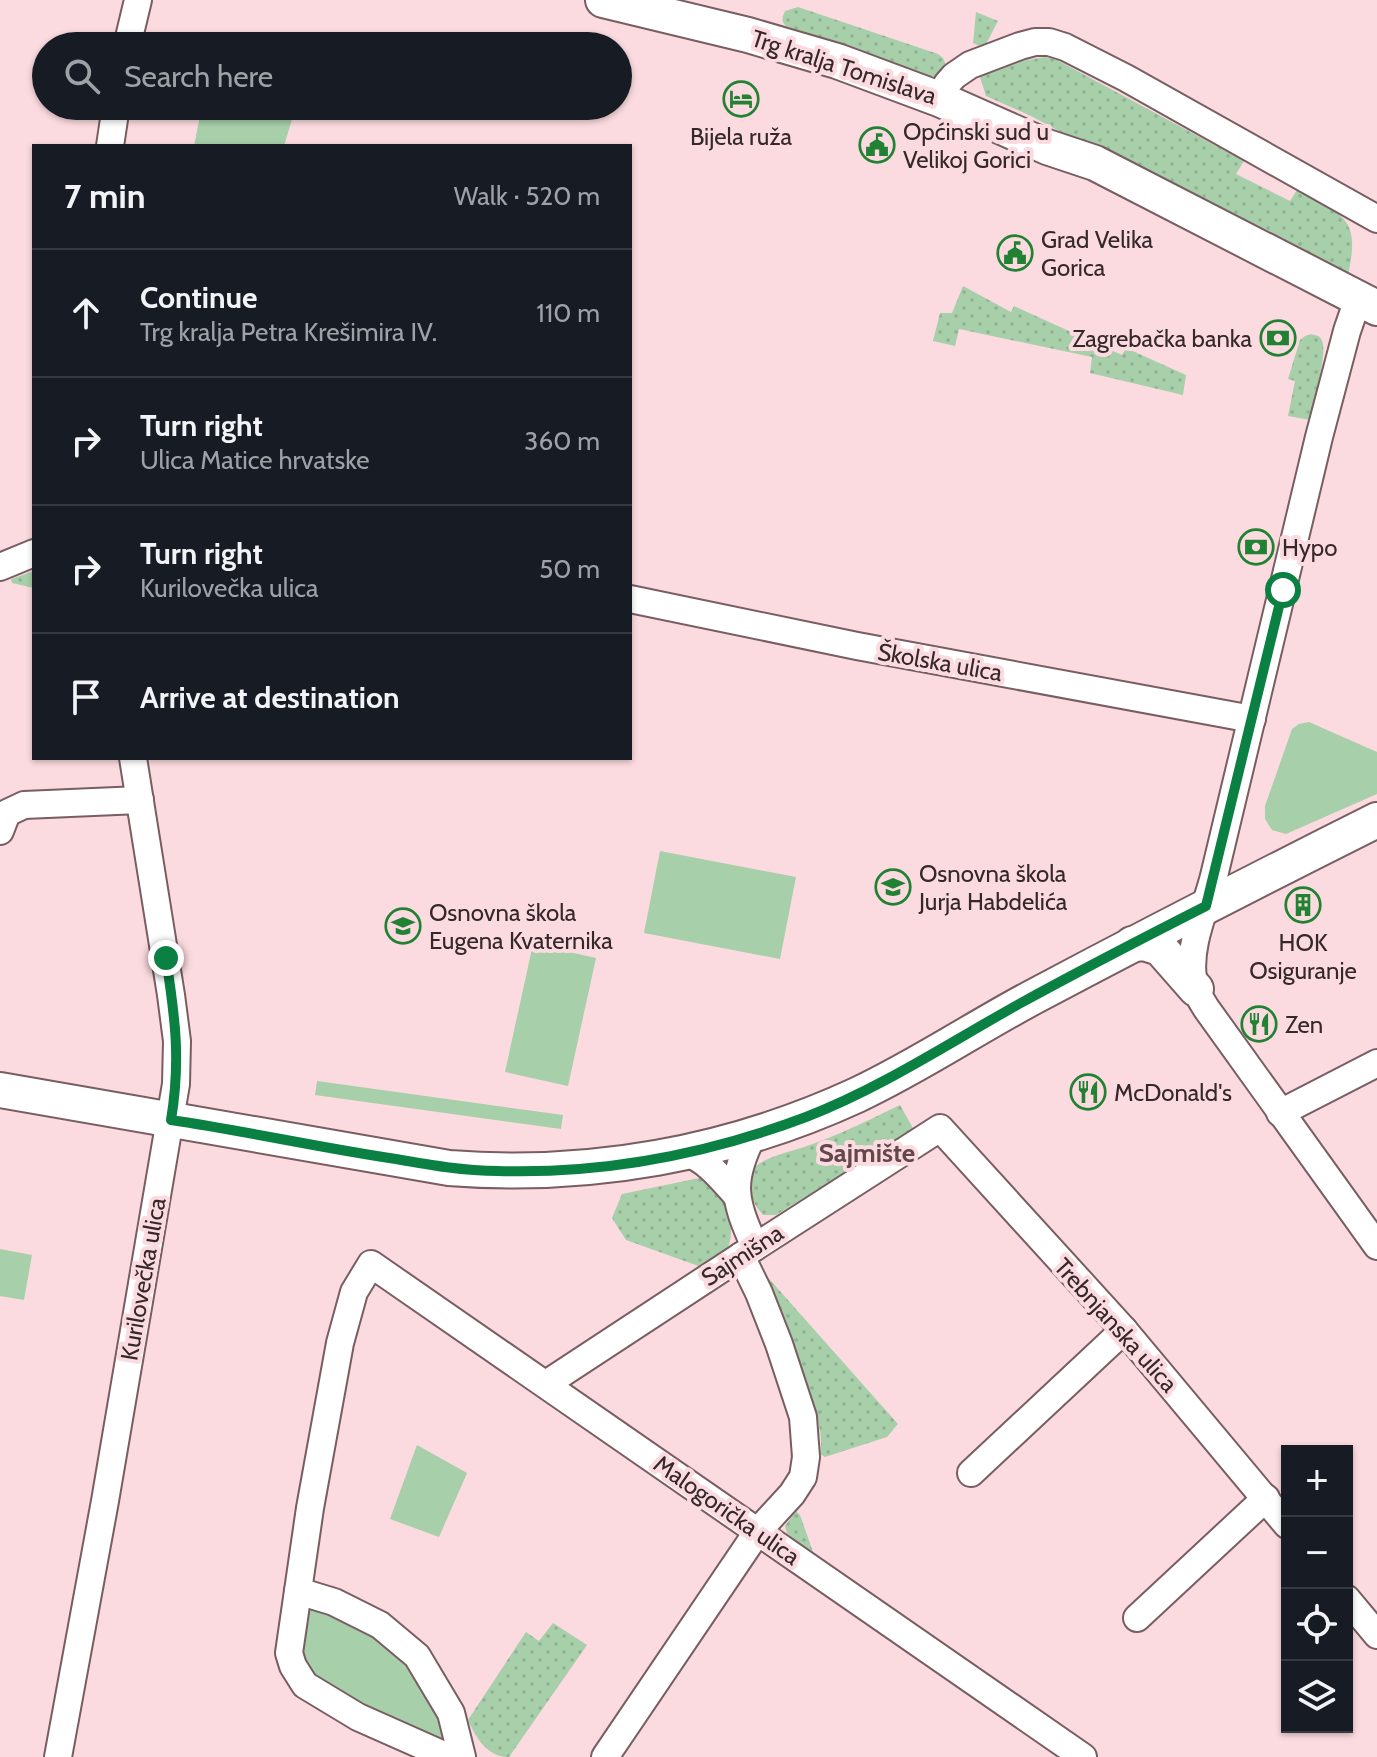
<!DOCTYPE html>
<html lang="en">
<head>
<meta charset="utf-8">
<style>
	:root { --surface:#171b24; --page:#20242c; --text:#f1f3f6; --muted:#9ea1a6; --line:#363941 }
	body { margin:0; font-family:Cabin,sans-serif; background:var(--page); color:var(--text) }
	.controls { position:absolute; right:24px; bottom:24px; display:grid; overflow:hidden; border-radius:0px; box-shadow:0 2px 6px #0004 }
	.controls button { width:72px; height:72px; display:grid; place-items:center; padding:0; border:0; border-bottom:2px solid var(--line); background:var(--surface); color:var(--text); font:40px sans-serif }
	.stop { position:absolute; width:24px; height:24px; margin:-18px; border:6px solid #0b8043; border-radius:50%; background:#fff }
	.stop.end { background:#0b8043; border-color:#fff; box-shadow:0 2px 8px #0008 }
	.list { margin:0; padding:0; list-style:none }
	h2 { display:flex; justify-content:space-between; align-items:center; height:104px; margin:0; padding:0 32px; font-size:34px }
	h2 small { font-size:26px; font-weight:400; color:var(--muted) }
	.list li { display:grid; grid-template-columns:52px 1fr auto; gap:24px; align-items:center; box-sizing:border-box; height:128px; padding:0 32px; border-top:2px solid var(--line) }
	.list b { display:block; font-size:30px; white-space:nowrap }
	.list p { margin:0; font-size:26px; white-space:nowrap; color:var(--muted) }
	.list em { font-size:26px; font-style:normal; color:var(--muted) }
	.icon { flex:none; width:44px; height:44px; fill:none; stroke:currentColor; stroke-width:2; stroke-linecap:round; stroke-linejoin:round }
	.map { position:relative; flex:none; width:1377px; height:1757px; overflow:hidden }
	.search { position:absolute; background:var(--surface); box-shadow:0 2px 6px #0004; left:32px; top:32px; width:600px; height:88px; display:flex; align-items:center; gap:20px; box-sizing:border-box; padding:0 28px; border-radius:44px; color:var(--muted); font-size:30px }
	.panel { position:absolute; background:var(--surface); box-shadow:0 2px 6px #0004; left:32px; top:144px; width:600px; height:616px; border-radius:0px }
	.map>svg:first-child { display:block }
	.grass { fill:url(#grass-dots) }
	.green { fill:#a7cfa9 }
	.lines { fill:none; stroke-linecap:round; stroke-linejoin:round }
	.minor-casing { stroke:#785d61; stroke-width:30 }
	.major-casing { stroke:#785d61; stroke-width:38 }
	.minor { stroke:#fff; stroke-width:26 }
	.major { stroke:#fff; stroke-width:34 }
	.route { stroke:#0b8043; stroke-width:10 }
	.labels { text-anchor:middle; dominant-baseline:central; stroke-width:8; stroke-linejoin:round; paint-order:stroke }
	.street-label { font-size:24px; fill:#34282a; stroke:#fbdbdf }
	.poi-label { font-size:24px; fill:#34282a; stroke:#fbdbdf; text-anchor:start }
	.neighbourhood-label { font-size:26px; font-weight:bold; fill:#62484b; stroke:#fbdbdf }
</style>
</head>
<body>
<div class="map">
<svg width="1377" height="1757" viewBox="0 0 1377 1757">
	<defs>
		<pattern id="grass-dots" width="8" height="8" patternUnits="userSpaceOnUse" patternTransform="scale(2)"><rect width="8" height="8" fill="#a7cfa9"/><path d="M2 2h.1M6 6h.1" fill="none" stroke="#90b292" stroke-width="1.8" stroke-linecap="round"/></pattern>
	</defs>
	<rect width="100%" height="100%" fill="#fbdbdf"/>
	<g class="grass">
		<path d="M 798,7 L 938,54 L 943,58 L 947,67 L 942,74 L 929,77 L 854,48 L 786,26 C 781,21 782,17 785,11 Z"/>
		<path d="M 976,12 L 998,21 L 984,48 L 973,43 Z"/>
		<path d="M 1045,57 L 1057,60 L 1244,161 L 1236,174 L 1290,201 L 1297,190 C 1350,217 1361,221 1346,284 L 1029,115 L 986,96 L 979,74 L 1021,61 Z"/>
		<path d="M 963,286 L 1011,312 L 1014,306 L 1122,355 L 1126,348 L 1186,375 L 1183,395 L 1090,373 L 1092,357 L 959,329 L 955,346 L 933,341 L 940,313 L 952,313 Z"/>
		<path d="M 1311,334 C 1317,336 1320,335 1322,341 C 1328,351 1313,406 1310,420 L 1288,416 L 1295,381 L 1288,379 L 1300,340 L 1305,336 Z"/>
		<path d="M 34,571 L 34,588 L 12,583 L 11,579 Z"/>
		<path d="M 900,1105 L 914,1130 L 776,1215 L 763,1215 C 748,1197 748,1189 754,1167 C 771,1155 787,1153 807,1146 C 839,1135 869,1120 900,1105 Z"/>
		<path d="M 709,1176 C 724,1196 740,1229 725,1254 C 721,1260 711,1264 704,1268 L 626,1240 L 612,1218 L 622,1194 Z"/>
		<path d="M 763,1272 L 898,1424 L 887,1437 L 825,1457 L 820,1454 C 825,1432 813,1407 806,1386 C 793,1348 778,1310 763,1272 Z"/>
		<path d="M 796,1511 L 800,1515 L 813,1552 L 792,1538 L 787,1533 L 785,1526 Z"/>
		<path d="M 553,1623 L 587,1645 L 509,1757 C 487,1757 476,1738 468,1720 L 526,1632 L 539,1641 Z"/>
	</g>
	<g class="green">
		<path d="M 202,106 L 296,106 L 284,146 L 194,146 Z"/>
		<path d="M 1309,722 L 1377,752 L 1377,794 L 1286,834 L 1272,830 L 1265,819 L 1265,806 L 1292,729 L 1299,724 Z"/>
		<path d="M 660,851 L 796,877 L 780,959 L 644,933 Z"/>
		<path d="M 533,944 L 596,958 L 568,1086 L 505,1072 Z"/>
		<path d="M 317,1081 L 563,1115 L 561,1129 L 315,1095 Z"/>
		<path d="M 0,1249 L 32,1255 L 24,1300 L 0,1296 Z"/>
		<path d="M 417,1445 L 467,1473 L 439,1537 L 390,1519 Z"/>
		<path d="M 313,1606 L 363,1625 L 410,1663 L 427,1690 L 452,1746 L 445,1751 L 311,1680 L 300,1659 L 304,1609 Z"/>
	</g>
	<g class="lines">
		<defs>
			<g id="minor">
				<path d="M 127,46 L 138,0"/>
				<path d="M 939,99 L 947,84 L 954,76 L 970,65 L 1020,46 L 1035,42 L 1049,42 L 1065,47 L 1126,78 L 1377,219"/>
				<path d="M 110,146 L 116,106"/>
				<path d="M 1358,299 L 1347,331 L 1319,437 L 1214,876 C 1206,908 1188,945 1193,978 C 1195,989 1200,999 1206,1008 L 1377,1246"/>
				<path d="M 0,567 L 34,553"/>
				<path d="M 630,599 L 857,646 L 1252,719"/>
				<path d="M 0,831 L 7,813 L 24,805 L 140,800"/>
				<path d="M 1280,1113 L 1377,1063"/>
				<path d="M 753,1135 C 729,1182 734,1200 755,1247"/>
				<path d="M 685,1152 C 708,1161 720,1177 736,1195"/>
				<path d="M 546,1384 L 741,1256 L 940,1128 L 1124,1330 L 1287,1525"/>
				<path d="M 971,1473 L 1124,1330"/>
				<path d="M 298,1591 L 334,1602 L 380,1625 L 417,1656 L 451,1713 L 462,1757"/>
				<path d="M 1347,1599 L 1377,1635"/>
				<path d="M 1137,1618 L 1266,1498"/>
				<path d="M 58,1757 L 105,1501 L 176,1084 L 177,1041 L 171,995 L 133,758"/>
				<path d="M 448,1757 L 358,1717 L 305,1685 L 293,1666 L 289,1653 L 310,1508 L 340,1343 L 354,1292 L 371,1264 L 1083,1757"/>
				<path d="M 605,1757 L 758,1531 L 792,1494 L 803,1477 L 806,1457 L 803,1417 L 779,1344 L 759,1293 L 741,1256"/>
			</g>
			<g id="major">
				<path d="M 603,0 L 748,35 L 837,61 L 939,99 L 1047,147 L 1095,163 L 1377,308"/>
				<path d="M 1132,944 L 1144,943 L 1160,948 L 1196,989"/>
				<path d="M 0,1090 L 449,1168 C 589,1179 729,1154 857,1095 C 919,1066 976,1027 1037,995 C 1150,935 1263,877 1377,820"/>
			</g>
		</defs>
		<use href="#minor" class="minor-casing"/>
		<use href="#major" class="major-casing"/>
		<use href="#minor" class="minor"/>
		<use href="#major" class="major"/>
	</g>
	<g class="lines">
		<path class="route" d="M 166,958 C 175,1017 181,1060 171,1120 C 246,1131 321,1148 396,1159 C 430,1165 464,1171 498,1171 C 602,1174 708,1154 806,1117 C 881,1088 949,1043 1019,1004 C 1081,970 1143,938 1206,906 L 1283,590"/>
	</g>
	<defs>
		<symbol id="hotel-ring" viewBox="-11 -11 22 22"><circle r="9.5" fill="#fbdbdf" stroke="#228234" stroke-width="1.5"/><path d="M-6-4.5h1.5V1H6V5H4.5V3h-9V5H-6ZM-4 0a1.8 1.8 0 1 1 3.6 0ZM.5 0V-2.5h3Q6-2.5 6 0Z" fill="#228234"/></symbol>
		<symbol id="civic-ring" viewBox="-11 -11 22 22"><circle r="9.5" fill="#fbdbdf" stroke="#228234" stroke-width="1.5"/><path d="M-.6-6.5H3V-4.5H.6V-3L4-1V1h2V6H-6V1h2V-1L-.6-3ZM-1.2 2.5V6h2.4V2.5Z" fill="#228234"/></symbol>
		<symbol id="bank-ring" viewBox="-11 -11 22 22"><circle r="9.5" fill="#fbdbdf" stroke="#228234" stroke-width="1.5"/><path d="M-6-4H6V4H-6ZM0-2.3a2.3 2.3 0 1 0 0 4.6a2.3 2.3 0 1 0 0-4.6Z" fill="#228234"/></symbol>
		<symbol id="school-ring" viewBox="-11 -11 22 22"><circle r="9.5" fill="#fbdbdf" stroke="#228234" stroke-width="1.5"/><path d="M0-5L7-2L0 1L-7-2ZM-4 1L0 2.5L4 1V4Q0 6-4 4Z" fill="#228234"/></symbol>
		<symbol id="building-ring" viewBox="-11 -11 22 22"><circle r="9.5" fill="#fbdbdf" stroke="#228234" stroke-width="1.5"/><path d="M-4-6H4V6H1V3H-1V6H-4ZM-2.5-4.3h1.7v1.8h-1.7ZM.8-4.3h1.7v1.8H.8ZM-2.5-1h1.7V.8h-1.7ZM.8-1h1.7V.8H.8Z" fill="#228234"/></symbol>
		<symbol id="restaurant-ring" viewBox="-11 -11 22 22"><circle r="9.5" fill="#fbdbdf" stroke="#228234" stroke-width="1.5"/><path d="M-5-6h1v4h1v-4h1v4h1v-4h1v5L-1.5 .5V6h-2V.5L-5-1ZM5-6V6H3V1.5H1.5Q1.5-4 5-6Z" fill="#228234"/></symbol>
	</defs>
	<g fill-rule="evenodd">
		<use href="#hotel-ring" x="721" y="79" width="40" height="40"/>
		<use href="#civic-ring" x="857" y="125" width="40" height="40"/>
		<use href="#civic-ring" x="995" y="233" width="40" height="40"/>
		<use href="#bank-ring" x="1258" y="318" width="40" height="40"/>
		<use href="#bank-ring" x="1236" y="527" width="40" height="40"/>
		<use href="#school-ring" x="873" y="867" width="40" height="40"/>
		<use href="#building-ring" x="1283" y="885" width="40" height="40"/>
		<use href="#school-ring" x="383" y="906" width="40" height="40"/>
		<use href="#restaurant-ring" x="1239" y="1004" width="40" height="40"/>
		<use href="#restaurant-ring" x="1068" y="1072" width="40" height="40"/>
	</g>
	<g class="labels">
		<g class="street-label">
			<text transform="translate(844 67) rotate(18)">Trg kralja Tomislava</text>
			<text transform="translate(940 662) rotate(10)">Školska ulica</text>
			<text transform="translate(742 1255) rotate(-33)">Sajmišna</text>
			<text transform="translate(143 1279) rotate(-80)">Kurilovečka ulica</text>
			<text transform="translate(1116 1325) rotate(48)">Trebnjanska ulica</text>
			<text transform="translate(727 1510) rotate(35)">Malogorička ulica</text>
		</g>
		<g class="poi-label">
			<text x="903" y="131">Općinski sud u<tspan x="903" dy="28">Velikoj Gorici</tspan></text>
			<text x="741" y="136" text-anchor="middle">Bijela ruža</text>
			<text x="1041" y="239">Grad Velika<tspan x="1041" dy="28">Gorica</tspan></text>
			<text x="1252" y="338" text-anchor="end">Zagrebačka banka</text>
			<text x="1282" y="547">Hypo</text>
			<text x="919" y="873">Osnovna škola<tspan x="919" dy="28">Jurja Habdelića</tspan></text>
			<text x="429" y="912">Osnovna škola<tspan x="429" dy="28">Eugena Kvaternika</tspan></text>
			<text x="1303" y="942" text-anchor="middle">HOK<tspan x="1303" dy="28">Osiguranje</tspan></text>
			<text x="1285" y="1024">Zen</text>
			<text x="1114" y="1092">McDonald's</text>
		</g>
		<g class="neighbourhood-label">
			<text x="867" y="1153">Sajmište</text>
		</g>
	</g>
</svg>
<div class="controls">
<button>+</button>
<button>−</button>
<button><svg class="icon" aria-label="locate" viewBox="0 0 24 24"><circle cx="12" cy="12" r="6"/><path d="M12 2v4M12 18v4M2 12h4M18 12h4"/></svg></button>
<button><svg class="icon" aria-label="layers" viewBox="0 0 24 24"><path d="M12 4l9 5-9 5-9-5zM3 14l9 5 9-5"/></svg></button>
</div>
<div class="stop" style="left:1283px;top:590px"></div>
<div class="stop end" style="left:166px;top:958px"></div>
<div class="search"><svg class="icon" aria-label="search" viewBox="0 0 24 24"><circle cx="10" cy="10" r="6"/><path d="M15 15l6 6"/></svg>Search here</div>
<section class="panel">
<h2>7 min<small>Walk · 520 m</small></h2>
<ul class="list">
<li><svg class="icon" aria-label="ahead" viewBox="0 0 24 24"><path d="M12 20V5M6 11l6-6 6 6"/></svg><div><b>Continue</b><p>Trg kralja Petra Krešimira IV.</p></div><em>110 m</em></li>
<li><svg class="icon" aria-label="right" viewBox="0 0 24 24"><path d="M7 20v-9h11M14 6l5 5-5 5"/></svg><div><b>Turn right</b><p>Ulica Matice hrvatske</p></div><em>360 m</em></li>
<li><svg class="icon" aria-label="right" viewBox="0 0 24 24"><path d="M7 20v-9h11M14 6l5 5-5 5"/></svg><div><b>Turn right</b><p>Kurilovečka ulica</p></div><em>50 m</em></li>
<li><svg class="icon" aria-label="arrive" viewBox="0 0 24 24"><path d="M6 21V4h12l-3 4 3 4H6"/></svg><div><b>Arrive at destination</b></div></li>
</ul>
</section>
</div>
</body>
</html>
